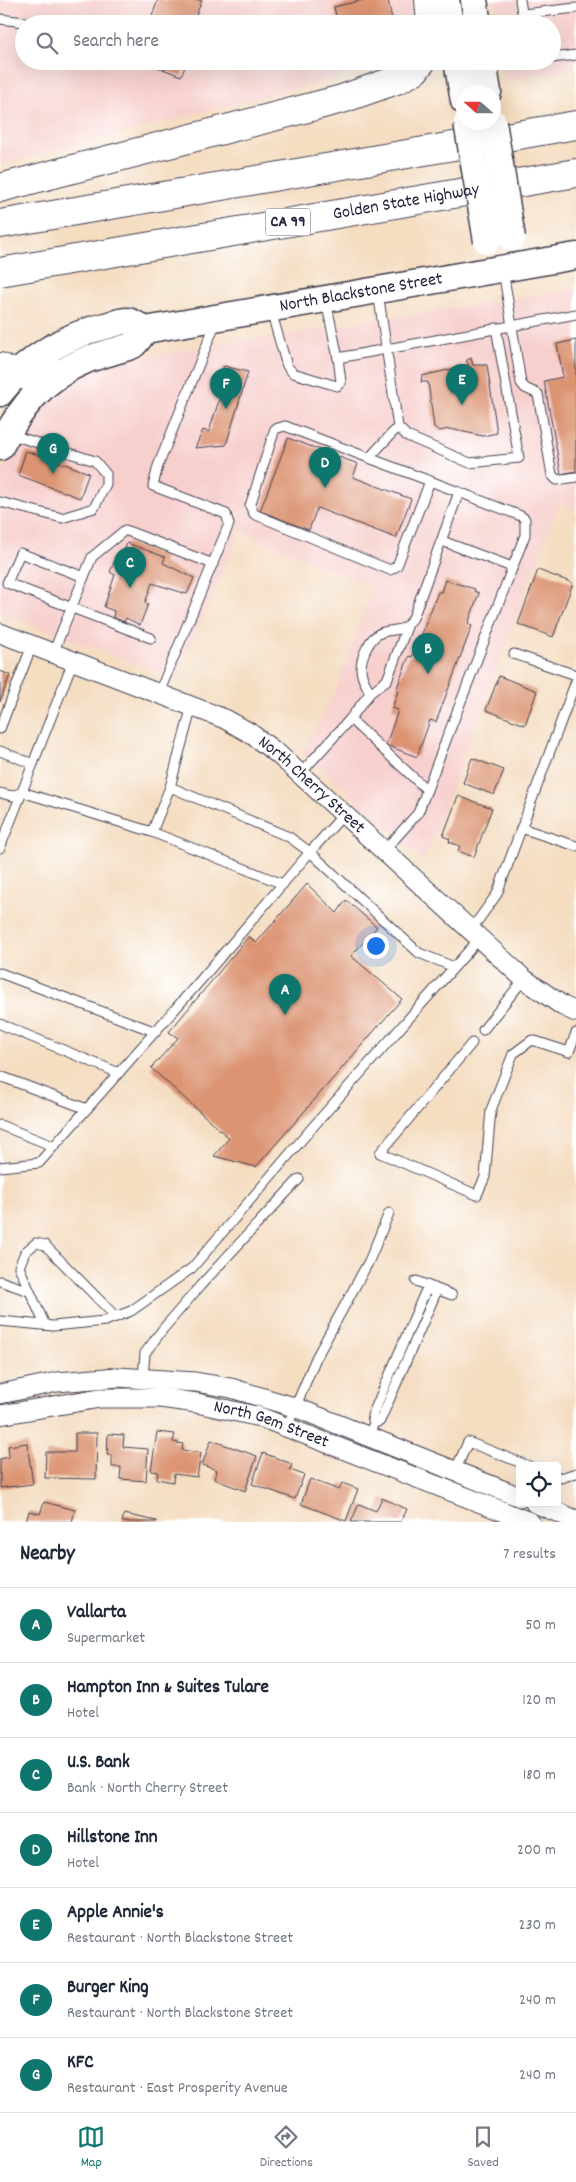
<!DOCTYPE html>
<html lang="en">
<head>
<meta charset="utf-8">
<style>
	:root { --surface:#fff; --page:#f2f2f3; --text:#1f2937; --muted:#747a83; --line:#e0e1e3; --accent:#0f766e }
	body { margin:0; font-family:Dekko,sans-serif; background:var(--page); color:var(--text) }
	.controls { position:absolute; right:15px; bottom:15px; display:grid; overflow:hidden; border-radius:5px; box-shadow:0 5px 20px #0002 }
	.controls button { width:45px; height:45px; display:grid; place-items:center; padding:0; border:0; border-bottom:1px solid var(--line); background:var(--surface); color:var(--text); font:25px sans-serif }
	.compass { position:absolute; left:456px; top:85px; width:45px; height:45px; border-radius:50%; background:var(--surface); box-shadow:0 5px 20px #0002; rotate:291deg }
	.you { position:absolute; left:375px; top:945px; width:18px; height:18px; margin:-12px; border:4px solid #fff; border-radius:50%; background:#1a73e8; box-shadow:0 0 0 8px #1a73e833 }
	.badge { display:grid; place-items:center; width:32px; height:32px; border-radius:50%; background:var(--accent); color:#fff; font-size:16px; font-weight:700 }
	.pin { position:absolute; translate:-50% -41px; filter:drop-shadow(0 1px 2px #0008) }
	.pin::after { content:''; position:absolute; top:26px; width:18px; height:15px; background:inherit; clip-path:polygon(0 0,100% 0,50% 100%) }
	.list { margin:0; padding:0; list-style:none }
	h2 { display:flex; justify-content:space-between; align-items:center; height:65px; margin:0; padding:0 20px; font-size:21px }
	h2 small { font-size:16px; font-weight:400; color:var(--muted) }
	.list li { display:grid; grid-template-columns:32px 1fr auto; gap:15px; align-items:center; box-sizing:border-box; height:75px; padding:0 20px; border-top:1px solid var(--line) }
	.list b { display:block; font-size:19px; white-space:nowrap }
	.list p { margin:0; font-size:16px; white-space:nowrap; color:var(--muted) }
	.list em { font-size:16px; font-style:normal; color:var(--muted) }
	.icon { flex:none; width:28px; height:28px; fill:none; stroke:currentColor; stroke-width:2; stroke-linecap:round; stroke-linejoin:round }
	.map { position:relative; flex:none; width:576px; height:1522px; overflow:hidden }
	.search { position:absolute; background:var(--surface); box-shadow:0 5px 20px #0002; left:15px; right:15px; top:15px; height:55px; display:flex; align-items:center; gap:12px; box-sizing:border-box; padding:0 18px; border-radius:28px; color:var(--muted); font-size:19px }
	.sheet { height:590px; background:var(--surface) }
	nav { display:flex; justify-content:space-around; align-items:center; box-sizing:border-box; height:70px; border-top:1px solid var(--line); background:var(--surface); font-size:14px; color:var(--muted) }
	nav a { display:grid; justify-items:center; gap:2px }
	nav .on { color:var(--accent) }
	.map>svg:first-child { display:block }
	.built { fill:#f7d0ce }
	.building { fill:#dc9473 }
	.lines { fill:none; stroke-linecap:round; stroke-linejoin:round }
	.lane-casing { stroke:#423e4f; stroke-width:11 }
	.street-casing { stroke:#423e4f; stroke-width:21 }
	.secondary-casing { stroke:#423e4f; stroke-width:29 }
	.highway-casing { stroke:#423e4f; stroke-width:30 }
	.lane { stroke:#fff; stroke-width:9 }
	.street { stroke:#fff; stroke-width:19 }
	.secondary { stroke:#fff; stroke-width:26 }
	.highway { stroke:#fff; stroke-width:28 }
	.secondary-bridge-casing { stroke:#423e4f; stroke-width:29; stroke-linecap:butt }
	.secondary-bridge { stroke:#fff; stroke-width:26 }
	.labels { text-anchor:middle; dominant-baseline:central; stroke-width:4.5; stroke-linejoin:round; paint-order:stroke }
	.shield { fill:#fff; stroke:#646476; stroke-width:1 }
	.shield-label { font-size:16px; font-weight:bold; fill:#22223b }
	.street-label { font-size:18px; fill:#22223b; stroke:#fff }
</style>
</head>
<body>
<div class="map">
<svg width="576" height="1522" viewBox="0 0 576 1522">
	<rect width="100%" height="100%" fill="#fff"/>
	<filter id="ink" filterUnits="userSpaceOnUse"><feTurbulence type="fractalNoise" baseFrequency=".02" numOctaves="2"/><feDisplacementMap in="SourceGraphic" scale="10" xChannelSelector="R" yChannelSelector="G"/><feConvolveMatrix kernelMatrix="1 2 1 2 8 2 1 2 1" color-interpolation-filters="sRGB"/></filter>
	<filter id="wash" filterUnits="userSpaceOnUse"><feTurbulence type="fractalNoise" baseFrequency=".0096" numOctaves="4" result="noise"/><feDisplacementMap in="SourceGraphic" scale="20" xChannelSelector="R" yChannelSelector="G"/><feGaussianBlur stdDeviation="1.12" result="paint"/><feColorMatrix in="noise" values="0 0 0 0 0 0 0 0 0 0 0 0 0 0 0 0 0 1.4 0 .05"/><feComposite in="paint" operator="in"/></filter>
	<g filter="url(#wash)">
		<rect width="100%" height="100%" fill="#f4ddc1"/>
		<g class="built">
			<path d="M 0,0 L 411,0 L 413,24 L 24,24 L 24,61 L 385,61 L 361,71 L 0,165 Z"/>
			<path d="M 494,0 L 576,0 L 576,69 L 504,80 L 501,61 L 552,61 L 552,24 L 497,24 Z"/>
			<path d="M 576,289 L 576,510 L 559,504 L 424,861 L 302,752 L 334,695 L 372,588 L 241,531 L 175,679 L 0,613 L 0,478 L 15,439 L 52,394 L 85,372 L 123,361 L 183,350 Z"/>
		</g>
		<g id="blocks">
			<g class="building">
				<path d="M 158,0 L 202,0 L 195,18 L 202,21 L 201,24 L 149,24 Z"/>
				<path d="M 363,0 L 388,0 L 393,24 L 338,24 L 334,7 Z"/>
				<path d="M 142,61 L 180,61 L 186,65 L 181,76 Z"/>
				<path d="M 576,340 L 576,471 L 561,474 L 544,381 L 563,377 L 557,344 Z"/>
				<path d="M 471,358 L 473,365 L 487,365 L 497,433 L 483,436 L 450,429 L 439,431 L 434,427 L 428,382 L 421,382 L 422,376 L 469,365 L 466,361 Z"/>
				<path d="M 224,366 L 248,372 L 226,445 L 195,448 L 203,430 L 209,432 L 224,384 L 217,382 Z"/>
				<path d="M 288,438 L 358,464 L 353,477 L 411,499 L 396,538 L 317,508 L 309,530 L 260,511 Z"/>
				<path d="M 26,451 L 42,456 L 43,452 L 60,459 L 59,462 L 89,473 L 80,498 L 18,475 Z"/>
				<path d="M 127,543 L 165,557 L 163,563 L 194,578 L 187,594 L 152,583 L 145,603 L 148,604 L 140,625 L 126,618 L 124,622 L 113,617 L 114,611 L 104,607 L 115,575 L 110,572 L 115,560 L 122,557 Z"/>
				<path d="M 538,570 L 573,583 L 553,637 L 518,624 Z"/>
				<path d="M 445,580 L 475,589 L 474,591 L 479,593 L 468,624 L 472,626 L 436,722 L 430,720 L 417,757 L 386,745 L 398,710 L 392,708 L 398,691 L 396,690 L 409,656 L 412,657 L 419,635 L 421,636 L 438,592 L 441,592 Z"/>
				<path d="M 0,671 L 10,675 L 0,702 Z"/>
				<path d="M 499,676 L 537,691 L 525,725 L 486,710 Z"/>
				<path d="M 472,758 L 504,770 L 494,795 L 463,783 Z"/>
				<path d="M 458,796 L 492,808 L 474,857 L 458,851 L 460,846 L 449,842 L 450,839 L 443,836 Z"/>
				<path d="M 307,884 L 337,913 L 346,900 L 377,927 L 351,956 L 402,999 L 256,1167 L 214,1156 L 229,1138 L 151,1068 L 178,1038 L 169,1032 L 249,936 L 256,943 Z"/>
				<path d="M 157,1432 L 175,1434 L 173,1442 L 183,1444 L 182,1450 L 201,1453 L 197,1477 L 174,1474 L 173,1482 L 157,1479 L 158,1472 L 151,1471 Z"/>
				<path d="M 75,1433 L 97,1433 L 96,1479 L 45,1478 L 46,1452 L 75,1452 Z"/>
				<path d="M 108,1434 L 124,1435 L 123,1447 L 148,1449 L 146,1481 L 120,1479 L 121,1467 L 112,1467 L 112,1455 L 107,1455 Z"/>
				<path d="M 211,1440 L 257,1456 L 245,1491 L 214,1479 L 217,1470 L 202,1465 Z"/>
				<path d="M 27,1443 L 33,1484 L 0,1488 L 0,1459 L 9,1457 L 8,1446 Z"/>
				<path d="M 263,1453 L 292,1464 L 290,1470 L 304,1475 L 295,1499 L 252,1484 Z"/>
				<path d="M 310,1479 L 339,1490 L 342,1483 L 358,1489 L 346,1521 L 301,1504 Z"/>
				<path d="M 382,1498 L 407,1509 L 401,1522 L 351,1522 L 359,1504 L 376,1511 Z"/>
				<path d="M 44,1502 L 75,1510 L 72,1522 L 26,1522 L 29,1511 L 40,1514 Z"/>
				<path d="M 124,1514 L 157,1521 L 157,1522 L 122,1522 Z"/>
			</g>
		</g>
	</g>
	<g filter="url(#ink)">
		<use href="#blocks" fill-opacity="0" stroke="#423e4f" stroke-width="1"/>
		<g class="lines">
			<defs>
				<g id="lane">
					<path d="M 520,0 L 524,24"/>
					<path d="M 523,14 L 576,8"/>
					<path d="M 0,19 L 40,24"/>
					<path d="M 552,58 L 576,55"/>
					<path d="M 503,270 L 521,383 L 525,388 L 538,394 L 552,475 L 557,480 L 576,477"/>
					<path d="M 378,292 L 398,427 L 407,436 L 470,463 L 519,458 L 496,328"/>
					<path d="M 326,301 L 338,358 L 576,314"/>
					<path d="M 271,311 L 287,366 L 293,373 L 337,386 L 341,382 L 338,358"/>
					<path d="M 369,458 L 430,481"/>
					<path d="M 0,502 L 62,518 L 94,508 L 106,484 L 106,474 L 95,461 L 9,434"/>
					<path d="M 442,541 L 512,567"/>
					<path d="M 84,577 L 20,553 L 7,583 L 151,638"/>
					<path d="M 53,653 L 92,557 L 125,530 L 213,564"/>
					<path d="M 514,654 L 576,675"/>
					<path d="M 159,693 L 229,524 L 226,514 L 153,486 L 158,466 L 216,322"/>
					<path d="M 370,693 L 387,680 L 407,627"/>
					<path d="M 350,719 L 370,693 C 368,687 363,681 362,675 C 358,661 369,636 383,632 C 399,628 403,633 413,618 L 459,492"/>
					<path d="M 0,729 L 32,645"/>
					<path d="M 0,751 L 33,764"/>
					<path d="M 300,774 L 350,719 L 427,790"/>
					<path d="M 170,787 L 192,706"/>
					<path d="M 0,793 L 12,796 L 22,792"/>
					<path d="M 344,814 L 310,852 L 419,953 L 454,967"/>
					<path d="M 521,828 L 576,846"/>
					<path d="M 152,832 L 283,884"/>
					<path d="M 0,848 L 22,792"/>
					<path d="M 384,851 L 418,813 L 525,535 L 525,519 L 521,516 L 430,481 L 397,566 L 390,570 L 261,517 L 254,514 L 250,506 L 275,429 L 285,426 L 369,458 L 398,427"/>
					<path d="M 471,930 L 497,894 L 576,681"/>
					<path d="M 0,973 L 156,1032"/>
					<path d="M 0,1024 L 119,1073"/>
					<path d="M 483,1030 L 524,979"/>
					<path d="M 472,1043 L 380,1153 L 477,1195 L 485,1177 L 491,1110 L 513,1054 L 532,1040 L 569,1052 L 576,1033"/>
					<path d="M 0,1076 L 87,1109"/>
					<path d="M 0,1125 L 53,1146"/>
					<path d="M 0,1167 L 39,1163 L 199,982 L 310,852 L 289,837 L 170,787 L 152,832 L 22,792 L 73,661"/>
					<path d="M 0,1281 L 29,1291"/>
					<path d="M 416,1281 L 452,1295"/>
					<path d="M 0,1321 L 53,1326 L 105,1321 L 131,1311 L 192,1268 L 311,1129 L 480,938"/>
					<path d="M 45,1325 L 19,1267 L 25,1252 L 36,1243 L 45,1245 L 116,1317"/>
					<path d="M 143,1378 L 145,1353 L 163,1329 L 200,1286 L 299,1179"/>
					<path d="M 287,1427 L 316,1358 L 369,1261 L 389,1213"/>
					<path d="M 368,1437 L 374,1423 L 372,1416 L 425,1292 L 433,1288 L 435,1295 L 380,1421 L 374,1423"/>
					<path d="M 455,1471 L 468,1442 L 529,1466"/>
					<path d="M 557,1476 L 561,1478 L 576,1473"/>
				</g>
				<g id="street">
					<path id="s1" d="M 0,633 L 225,719 L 250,733 L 278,754 L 524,979 L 563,1006 L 576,1012"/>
					<path d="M 0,1394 L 57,1382 L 118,1377 L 195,1382 L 231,1388 L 297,1408 L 520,1497"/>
					<path id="s2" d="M 0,1415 L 100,1398 L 160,1398 L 197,1403 L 260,1417 L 530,1522"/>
					<path d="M 535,1503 L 576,1520"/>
				</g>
				<g id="secondary">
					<path d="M 446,0 L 450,24"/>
					<path d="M 474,0 L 478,24"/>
					<path d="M 457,61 L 464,101"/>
					<path d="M 483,61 L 488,92"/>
					<path id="s3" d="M 0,393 C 27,358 66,335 109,325 C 114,324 123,320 128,321 C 133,322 140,327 145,330 L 576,256"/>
					<path d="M 0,447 C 21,407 43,378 86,360 C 95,356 131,347 133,345 C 138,341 141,335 145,330"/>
				</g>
				<g id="highway">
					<path d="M 429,0 L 431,24"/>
					<path d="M 0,188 L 342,99 L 399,79 L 415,70 L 422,61"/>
					<path d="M 0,224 L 576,125"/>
					<path id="s4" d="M 0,272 L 576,173"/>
					<path d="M 0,367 C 21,378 37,378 60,373"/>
				</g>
			</defs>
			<use href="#lane" class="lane-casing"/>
			<use href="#street" class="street-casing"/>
			<use href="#secondary" class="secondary-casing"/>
			<use href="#highway" class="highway-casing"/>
			<use href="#lane" class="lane"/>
			<use href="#street" class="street"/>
			<use href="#secondary" class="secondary"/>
			<use href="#highway" class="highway"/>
			<defs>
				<g id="secondary-bridge">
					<path d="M 467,122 L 487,241"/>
					<path d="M 493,122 L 512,238"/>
				</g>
			</defs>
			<use href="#secondary-bridge" class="secondary-bridge-casing"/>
			<use href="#secondary-bridge" class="secondary-bridge"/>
		</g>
	</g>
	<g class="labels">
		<rect class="shield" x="265.5" y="208.5" width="45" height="27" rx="4"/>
		<g class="shield-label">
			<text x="288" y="222">CA 99</text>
		</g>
		<g class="street-label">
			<text stroke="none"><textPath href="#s4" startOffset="412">Golden State Highway</textPath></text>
			<text stroke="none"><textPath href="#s3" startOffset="389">North Blackstone Street</textPath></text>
			<text stroke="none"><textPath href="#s1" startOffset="350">North Cherry Street</textPath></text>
			<text stroke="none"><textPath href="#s2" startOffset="276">North Gem Street</textPath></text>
		</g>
	</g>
</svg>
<div class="controls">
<button><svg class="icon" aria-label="locate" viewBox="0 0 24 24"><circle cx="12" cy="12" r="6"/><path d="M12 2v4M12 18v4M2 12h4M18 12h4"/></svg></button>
</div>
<svg class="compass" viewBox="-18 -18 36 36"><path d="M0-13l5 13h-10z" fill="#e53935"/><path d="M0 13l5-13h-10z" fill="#747a83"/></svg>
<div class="you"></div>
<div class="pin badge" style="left:285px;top:1015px">A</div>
<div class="pin badge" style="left:428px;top:674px">B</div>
<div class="pin badge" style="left:130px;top:588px">C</div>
<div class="pin badge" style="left:325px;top:488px">D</div>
<div class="pin badge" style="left:462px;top:405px">E</div>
<div class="pin badge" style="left:226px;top:409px">F</div>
<div class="pin badge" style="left:53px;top:474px">G</div>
<div class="search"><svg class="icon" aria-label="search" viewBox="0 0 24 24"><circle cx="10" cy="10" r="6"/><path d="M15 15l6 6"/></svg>Search here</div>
</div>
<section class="sheet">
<h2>Nearby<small>7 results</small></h2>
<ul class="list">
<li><span class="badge">A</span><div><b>Vallarta</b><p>Supermarket</p></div><em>50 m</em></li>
<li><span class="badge">B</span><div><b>Hampton Inn &amp; Suites Tulare</b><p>Hotel</p></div><em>120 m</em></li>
<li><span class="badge">C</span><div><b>U.S. Bank</b><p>Bank · North Cherry Street</p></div><em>180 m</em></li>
<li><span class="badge">D</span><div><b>Hillstone Inn</b><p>Hotel</p></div><em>200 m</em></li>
<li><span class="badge">E</span><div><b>Apple Annie's</b><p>Restaurant · North Blackstone Street</p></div><em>230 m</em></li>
<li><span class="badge">F</span><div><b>Burger King</b><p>Restaurant · North Blackstone Street</p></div><em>240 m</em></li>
<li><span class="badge">G</span><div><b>KFC</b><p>Restaurant · East Prosperity Avenue</p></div><em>240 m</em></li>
</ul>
</section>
<nav>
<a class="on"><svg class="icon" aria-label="map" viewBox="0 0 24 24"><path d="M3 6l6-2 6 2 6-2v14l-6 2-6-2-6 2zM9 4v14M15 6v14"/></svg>Map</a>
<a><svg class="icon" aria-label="directions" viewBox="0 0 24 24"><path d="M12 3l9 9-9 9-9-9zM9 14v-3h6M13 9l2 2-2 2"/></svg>Directions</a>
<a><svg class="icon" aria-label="saved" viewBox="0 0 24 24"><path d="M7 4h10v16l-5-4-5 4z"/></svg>Saved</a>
</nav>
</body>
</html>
